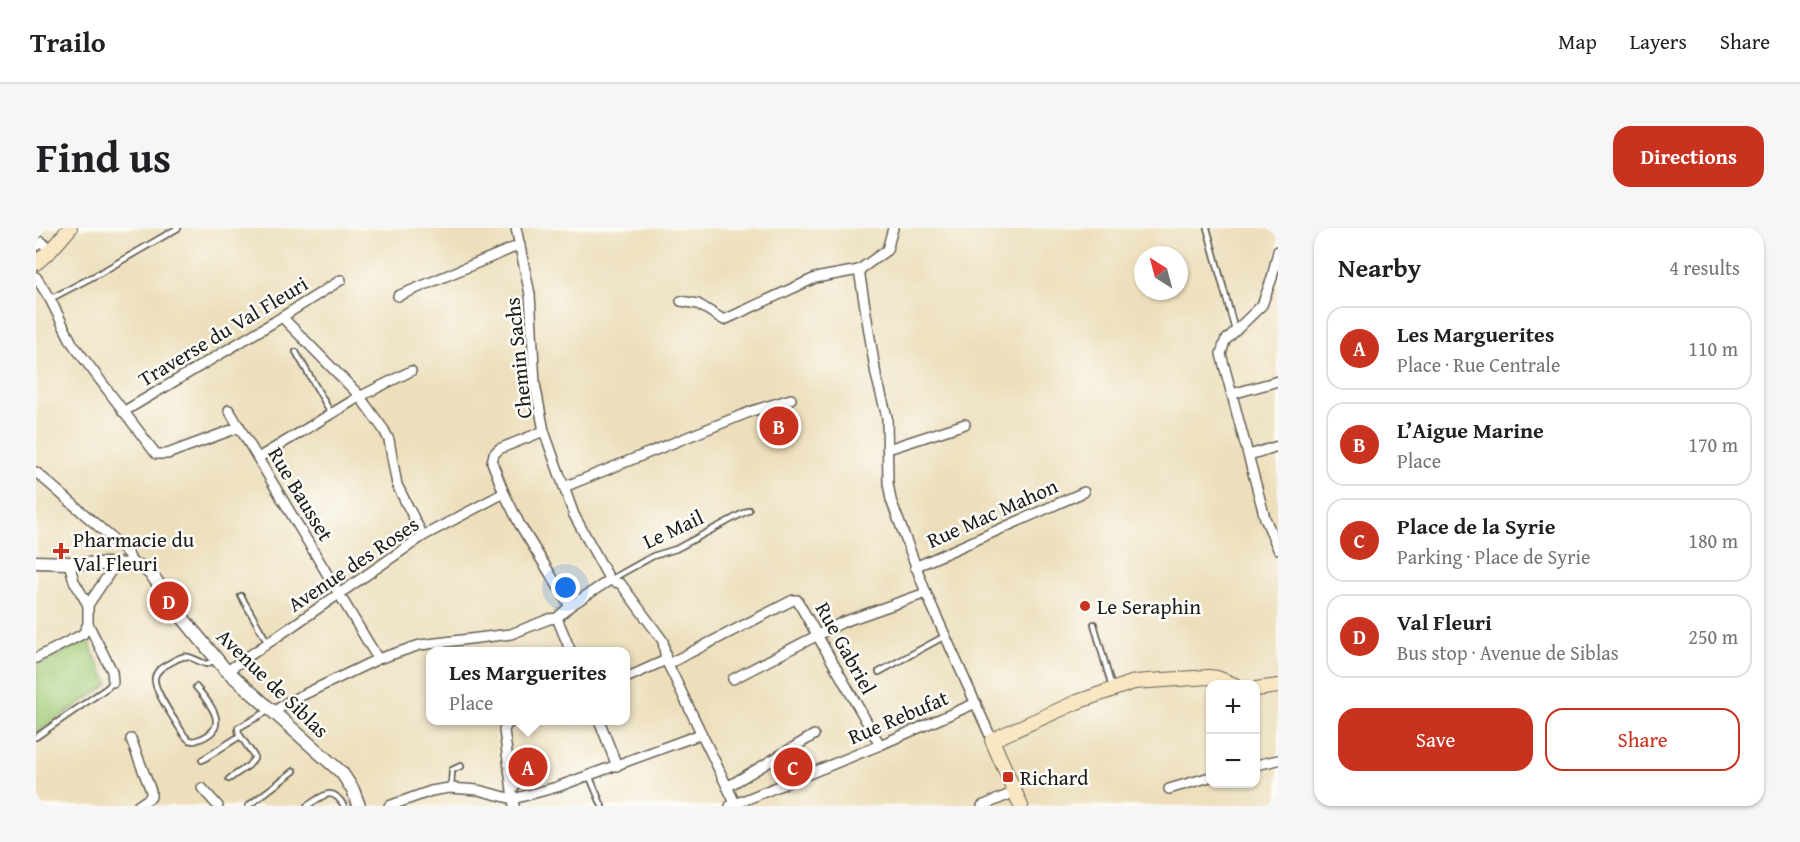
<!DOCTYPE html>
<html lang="en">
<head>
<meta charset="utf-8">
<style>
	:root { --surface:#fff; --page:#f6f6f6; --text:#202124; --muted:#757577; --line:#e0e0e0; --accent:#c8321e }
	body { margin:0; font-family:"Gentium Book Plus",serif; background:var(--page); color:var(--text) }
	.controls { position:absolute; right:18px; bottom:18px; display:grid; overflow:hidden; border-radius:12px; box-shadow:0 2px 4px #0004 }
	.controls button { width:54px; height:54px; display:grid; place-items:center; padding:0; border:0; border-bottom:2px solid var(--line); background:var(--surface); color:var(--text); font:30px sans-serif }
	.compass { position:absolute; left:1098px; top:18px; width:54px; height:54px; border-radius:50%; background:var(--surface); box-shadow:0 2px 4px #0004; rotate:324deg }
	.you { position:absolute; left:530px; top:360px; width:21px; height:21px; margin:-15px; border:4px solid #fff; border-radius:50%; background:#1a73e8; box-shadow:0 0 0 9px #1a73e833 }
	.badge { display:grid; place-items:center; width:39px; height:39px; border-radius:50%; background:var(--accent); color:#fff; font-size:20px; font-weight:700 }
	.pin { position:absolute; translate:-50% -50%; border:3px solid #fff; box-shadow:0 2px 6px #0006 }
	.popup { position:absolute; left:390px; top:419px; width:204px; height:78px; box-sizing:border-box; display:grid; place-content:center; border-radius:12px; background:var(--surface); filter:drop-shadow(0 2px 4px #0005); font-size:20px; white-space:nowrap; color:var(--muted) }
	.popup b { font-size:22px; color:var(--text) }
	.popup::after { content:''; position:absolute; left:50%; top:100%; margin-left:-12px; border:12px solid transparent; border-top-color:var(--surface) }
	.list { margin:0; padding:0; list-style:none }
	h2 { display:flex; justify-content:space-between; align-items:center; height:78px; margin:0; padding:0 24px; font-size:26px }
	h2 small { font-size:20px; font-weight:400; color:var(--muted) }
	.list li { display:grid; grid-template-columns:39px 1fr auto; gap:18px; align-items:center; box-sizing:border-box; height:84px; margin:0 12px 12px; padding:0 12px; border:2px solid var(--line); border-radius:18px }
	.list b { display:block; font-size:22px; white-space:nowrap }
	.list p { margin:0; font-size:20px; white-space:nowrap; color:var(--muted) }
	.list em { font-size:20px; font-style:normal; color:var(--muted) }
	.actions { display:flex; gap:12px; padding:18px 24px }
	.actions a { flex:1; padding:14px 0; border:2px solid var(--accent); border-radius:18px; text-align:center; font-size:21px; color:var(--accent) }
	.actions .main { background:var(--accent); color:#fff }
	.map { position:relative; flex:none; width:1242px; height:578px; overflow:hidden; border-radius:18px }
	header { display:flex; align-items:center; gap:36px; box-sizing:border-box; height:84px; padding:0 30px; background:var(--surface); border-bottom:2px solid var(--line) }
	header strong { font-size:28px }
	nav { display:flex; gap:33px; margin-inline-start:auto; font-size:21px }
	.intro { display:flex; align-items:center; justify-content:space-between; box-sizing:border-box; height:144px; padding:0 36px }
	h1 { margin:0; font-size:42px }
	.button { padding:15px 27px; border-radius:18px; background:var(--accent); color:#fff; font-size:21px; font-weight:700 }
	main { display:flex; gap:36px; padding:0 36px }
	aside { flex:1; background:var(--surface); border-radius:18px; box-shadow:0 2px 4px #0004 }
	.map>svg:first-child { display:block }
	.green { fill:#a0ca75; stroke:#5e7348; stroke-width:1.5 }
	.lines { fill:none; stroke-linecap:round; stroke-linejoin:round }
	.service-casing { stroke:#656054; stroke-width:8 }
	.minor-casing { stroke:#656054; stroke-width:12 }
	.tertiary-casing { stroke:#656054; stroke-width:15 }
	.secondary-casing { stroke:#656054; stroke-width:16 }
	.service { stroke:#fff; stroke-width:4.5 }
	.minor { stroke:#fff; stroke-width:9 }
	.tertiary { stroke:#fff; stroke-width:12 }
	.secondary { stroke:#f9e7c3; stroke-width:14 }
	.poi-dot { fill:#c8321e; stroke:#fdfcf7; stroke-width:2 }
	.labels { text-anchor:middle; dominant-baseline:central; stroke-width:5; stroke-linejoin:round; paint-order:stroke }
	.street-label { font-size:21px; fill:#1c1c1c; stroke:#fdfcf7 }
	.poi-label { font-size:21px; fill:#1c1c1c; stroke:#fdfcf7; text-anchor:start }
</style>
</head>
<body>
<header>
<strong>Trailo</strong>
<nav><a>Map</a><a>Layers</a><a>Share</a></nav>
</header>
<div class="intro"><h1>Find us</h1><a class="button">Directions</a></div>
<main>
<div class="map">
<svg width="1242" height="578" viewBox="0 0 1242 578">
	<rect width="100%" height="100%" fill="#fdfcf7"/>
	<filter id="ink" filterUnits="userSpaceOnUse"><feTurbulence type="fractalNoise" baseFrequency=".0167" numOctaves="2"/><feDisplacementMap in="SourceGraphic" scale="12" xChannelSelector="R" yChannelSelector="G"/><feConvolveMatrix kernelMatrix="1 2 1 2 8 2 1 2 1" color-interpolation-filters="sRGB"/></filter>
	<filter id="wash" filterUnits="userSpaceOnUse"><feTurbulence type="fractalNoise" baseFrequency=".008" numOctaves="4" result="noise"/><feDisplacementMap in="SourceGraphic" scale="24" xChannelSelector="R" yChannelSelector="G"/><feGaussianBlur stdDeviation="1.35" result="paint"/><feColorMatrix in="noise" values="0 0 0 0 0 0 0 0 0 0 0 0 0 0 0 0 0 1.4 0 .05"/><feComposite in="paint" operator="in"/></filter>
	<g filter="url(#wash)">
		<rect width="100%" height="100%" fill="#eddfbc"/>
		<path class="green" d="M 52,411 L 56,420 L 55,421 L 73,456 L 0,505 L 0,437 Z"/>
	</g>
	<g filter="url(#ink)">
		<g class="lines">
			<defs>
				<g id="service">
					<path d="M 1171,0 L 1199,102"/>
					<path d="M 14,71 L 64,45 L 142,0"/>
					<path d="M 260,124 L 295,185"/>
					<path d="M 574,352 L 617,328 L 640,321 L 713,282"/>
					<path d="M 205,368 L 232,415"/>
					<path d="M 1058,396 L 1076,460"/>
					<path d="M 843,444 L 909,408"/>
					<path d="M 160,459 C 176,478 197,502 158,513 L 153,512 L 148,507 C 141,495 116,461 119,449 C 121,442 126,439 132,436 C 154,423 150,429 170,436 L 181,432"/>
					<path d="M 0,509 L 71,460 L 77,454"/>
					<path d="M 166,532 L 204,508"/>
					<path d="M 553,547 L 566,578"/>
					<path d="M 193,551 L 212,538 L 218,531 L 218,528 L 203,506 L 202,500 L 234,482"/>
					<path d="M 415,560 L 416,542 L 425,538"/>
					<path d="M 476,565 L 482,557 L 478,530"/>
					<path d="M 212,578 L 258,543"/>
					<path d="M 271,578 C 287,568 296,557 308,578"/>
				</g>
				<g id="minor">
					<path d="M 480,0 L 494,66 L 499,156 L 508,203 L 538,287 L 574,352"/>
					<path d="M 857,0 L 851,22 L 823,42 L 840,147 L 851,189 L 852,255 L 855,272 L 890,365 L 956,512"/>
					<path d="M 0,18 L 6,14 L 14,23"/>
					<path d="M 1242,23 L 1236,50 L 1226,77 L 1189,113 L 1185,126 L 1229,290 L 1242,321"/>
					<path d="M 0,49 L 14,71 L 36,115 L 120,226 L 131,226 L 204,199"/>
					<path d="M 362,68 L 484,17"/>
					<path d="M 645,73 L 662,76 L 688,92 L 779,50 L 823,42"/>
					<path d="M 246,89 L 321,165 L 348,202 L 353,212 L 361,257 L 387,308"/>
					<path d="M 1196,166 L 1242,153"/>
					<path d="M 193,182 L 342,431"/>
					<path d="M 87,184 L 238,94 L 305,52"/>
					<path d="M 508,203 L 463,221 L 458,226 L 456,234 L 468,265 L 484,297 L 534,378"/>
					<path d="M 852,221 L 929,196"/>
					<path d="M 1213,227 L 1242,218"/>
					<path d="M 222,230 L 323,169 L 375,143"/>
					<path d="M 0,244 L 85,318 L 93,328 L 97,337"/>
					<path d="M 528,259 L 716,183 L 755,171"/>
					<path d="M 33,335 L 38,353 L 52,377 L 79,337"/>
					<path d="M 879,339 L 1048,264"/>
					<path d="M 52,377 L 52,396 L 76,443 L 77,454"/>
					<path d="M 521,390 L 534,378 L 574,352 L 585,356 L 627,413 L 630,432 L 699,575"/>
					<path d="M 521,390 L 535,424"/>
					<path d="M 0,430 L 47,406 L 52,396"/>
					<path d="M 632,436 L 757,372 L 761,372 L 844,517"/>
					<path d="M 192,444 L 197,439 L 387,308 L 468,265"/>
					<path d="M 590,450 L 630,432"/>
					<path d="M 697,451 L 807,394 L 890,365"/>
					<path d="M 237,485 L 250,475 L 342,431 L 384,417 L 475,406 L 513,391 L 521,390"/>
					<path d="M 563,492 L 581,538"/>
					<path d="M 95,511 L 115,563 L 115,569 L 102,578"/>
					<path d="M 1220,537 L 1242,532"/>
					<path d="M 691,559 L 778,507"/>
					<path d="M 166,560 L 182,578"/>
					<path d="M 1133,561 L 1174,549"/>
					<path d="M 353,578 L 395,563 L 413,560 L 442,562 L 477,571 L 521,559 L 665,506"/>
					<path d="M 478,578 L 468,502 L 471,496 L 480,492"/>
					<path d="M 694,578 L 844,517 L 940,475"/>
					<path d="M 946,578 L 979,564"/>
				</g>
				<path id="tertiary" d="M 0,334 L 97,337 L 107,339 L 116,347 L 146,389 L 188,440 L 306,545 L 317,562 L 323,578"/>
				<g id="secondary">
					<path d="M 0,35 L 14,23 L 34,0"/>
					<path d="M 1220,461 L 1242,458"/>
					<path d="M 985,578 L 956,512 L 1041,474 L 1098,454 L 1173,449 L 1181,450 L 1199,457"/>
				</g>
			</defs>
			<use href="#service" class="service-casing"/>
			<use href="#minor" class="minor-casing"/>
			<use href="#tertiary" class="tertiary-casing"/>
			<use href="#secondary" class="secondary-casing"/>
			<use href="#service" class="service"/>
			<use href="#minor" class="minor"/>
			<use href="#tertiary" class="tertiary"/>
			<use href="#secondary" class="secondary"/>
		</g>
	</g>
	<g class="poi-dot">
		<path d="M22 314h6v6h6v6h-6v6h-6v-6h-6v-6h6z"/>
		<circle cx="1049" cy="378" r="6"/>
		<rect x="966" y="543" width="12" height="12" rx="3"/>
	</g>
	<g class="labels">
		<g class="street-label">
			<text transform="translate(187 103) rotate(-31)">Traverse du Val Fleuri</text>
			<text transform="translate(482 130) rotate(-96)">Chemin Sachs</text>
			<text transform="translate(265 266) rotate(59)">Rue Bausset</text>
			<text transform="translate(956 285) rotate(-24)">Rue Mac Mahon</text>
			<text transform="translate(637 301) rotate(-25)">Le Mail</text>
			<text transform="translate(317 336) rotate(-34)">Avenue des Roses</text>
			<text transform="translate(810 420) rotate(61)">Rue Gabriel</text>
			<text transform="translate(237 455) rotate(44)">Avenue de Siblas</text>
			<text transform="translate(862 489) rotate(-23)">Rue Rebufat</text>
		</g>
		<g class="poi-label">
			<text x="37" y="311">Pharmacie du<tspan x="37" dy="24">Val Fleuri</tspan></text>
			<text x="1061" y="378">Le Seraphin</text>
			<text x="984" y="549">Richard</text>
		</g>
	</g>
</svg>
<div class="controls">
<button>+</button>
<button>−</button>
</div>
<svg class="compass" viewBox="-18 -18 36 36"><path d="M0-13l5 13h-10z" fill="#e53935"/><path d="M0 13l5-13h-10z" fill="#757577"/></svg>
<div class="you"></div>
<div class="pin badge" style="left:492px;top:539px">A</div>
<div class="popup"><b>Les Marguerites</b>Place</div>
<div class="pin badge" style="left:743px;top:198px">B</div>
<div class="pin badge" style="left:757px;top:539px">C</div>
<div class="pin badge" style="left:133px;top:373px">D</div>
</div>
<aside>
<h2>Nearby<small>4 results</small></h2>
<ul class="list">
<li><span class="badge">A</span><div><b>Les Marguerites</b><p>Place · Rue Centrale</p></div><em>110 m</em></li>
<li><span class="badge">B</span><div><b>L’Aigue Marine</b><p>Place</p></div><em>170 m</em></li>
<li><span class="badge">C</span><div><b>Place de la Syrie</b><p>Parking · Place de Syrie</p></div><em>180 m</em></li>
<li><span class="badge">D</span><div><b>Val Fleuri</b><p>Bus stop · Avenue de Siblas</p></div><em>250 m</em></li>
</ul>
<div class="actions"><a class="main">Save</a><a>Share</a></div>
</aside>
</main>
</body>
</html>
